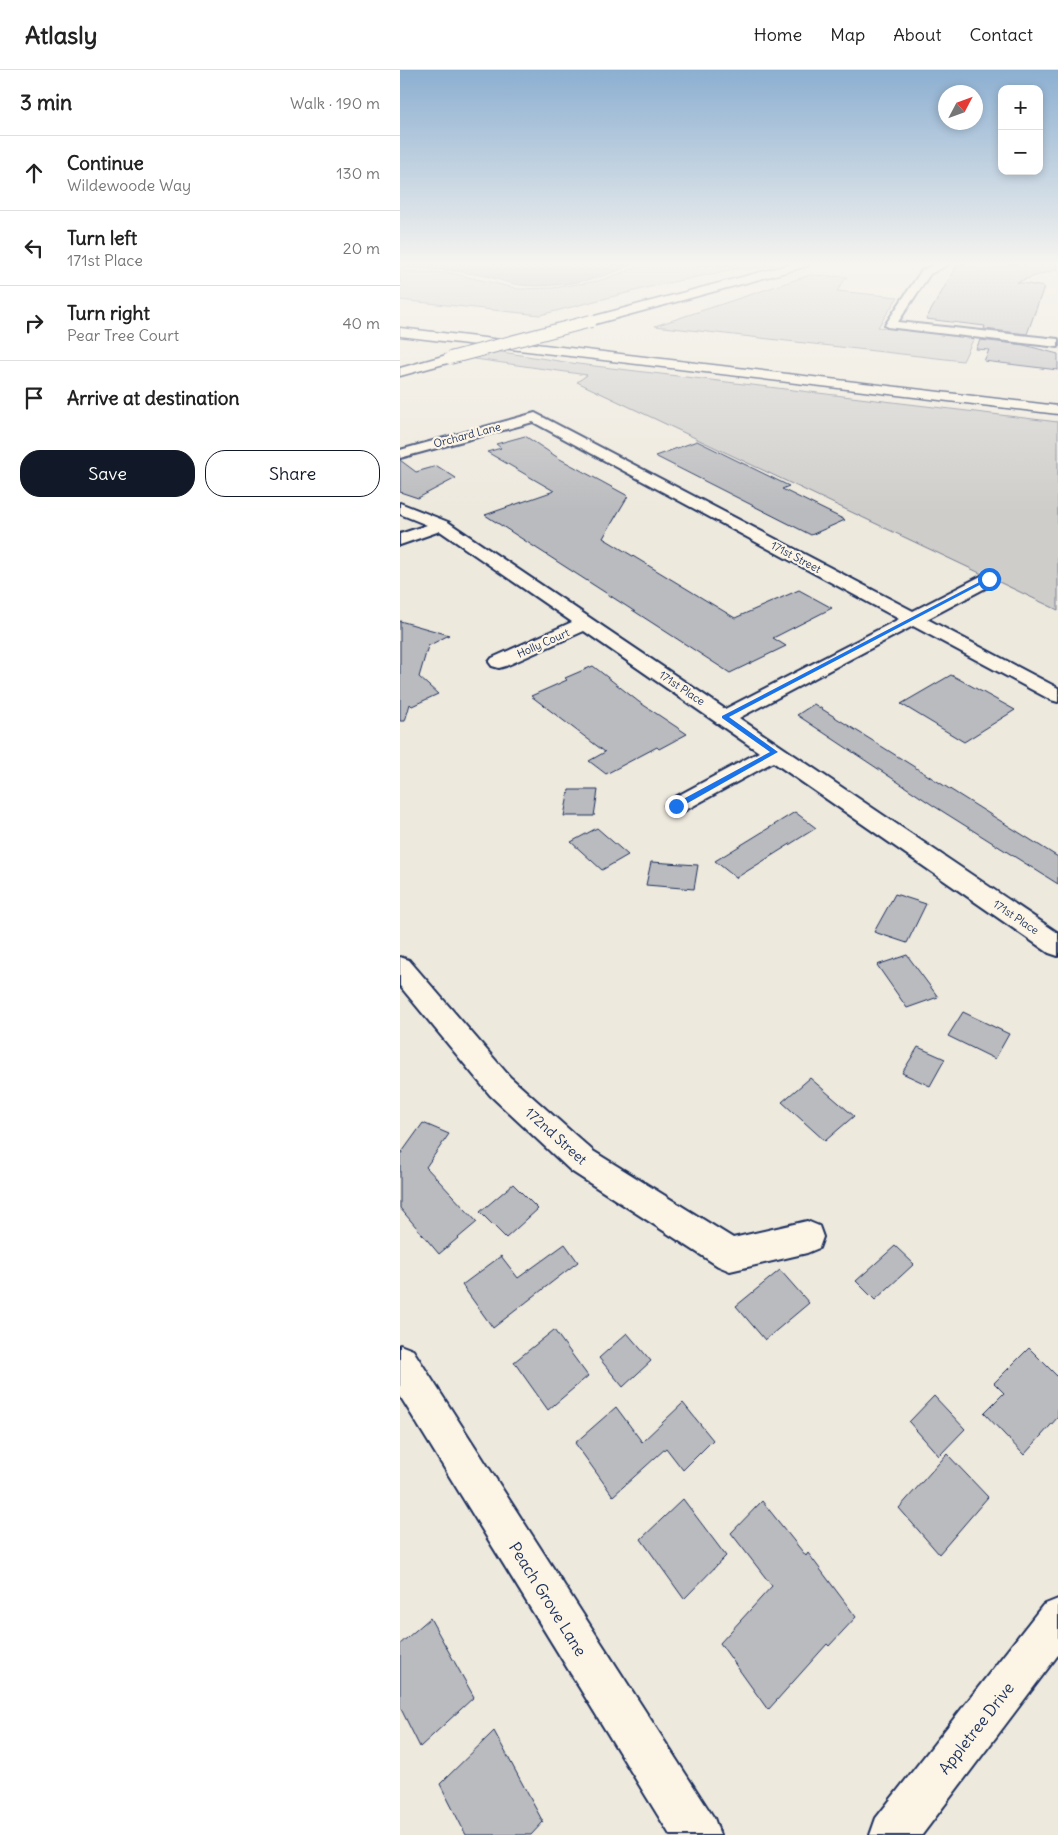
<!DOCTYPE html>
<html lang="en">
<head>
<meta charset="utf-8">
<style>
	:root { --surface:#fff; --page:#f2f2f2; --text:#222; --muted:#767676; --line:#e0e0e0; --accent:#111827 }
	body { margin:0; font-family:Delius,sans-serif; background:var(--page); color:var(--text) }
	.controls { position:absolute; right:15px; top:15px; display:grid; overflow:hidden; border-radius:10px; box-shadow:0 2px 8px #0003 }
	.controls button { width:45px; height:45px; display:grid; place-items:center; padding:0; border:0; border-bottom:1px solid var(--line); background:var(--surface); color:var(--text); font:25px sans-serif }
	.compass { position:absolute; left:538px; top:15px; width:45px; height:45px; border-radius:50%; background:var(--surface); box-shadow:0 2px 8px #0003; rotate:49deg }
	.stop { position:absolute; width:15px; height:15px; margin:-11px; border:4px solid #1a73e8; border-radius:50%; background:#fff }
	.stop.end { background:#1a73e8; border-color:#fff; box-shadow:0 1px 5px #0008 }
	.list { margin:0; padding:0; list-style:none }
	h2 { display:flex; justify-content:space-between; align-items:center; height:65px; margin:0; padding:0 20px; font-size:21px }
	h2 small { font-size:16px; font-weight:400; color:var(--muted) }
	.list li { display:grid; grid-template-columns:32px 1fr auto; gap:15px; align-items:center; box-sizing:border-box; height:75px; padding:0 20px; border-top:1px solid var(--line) }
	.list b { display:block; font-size:19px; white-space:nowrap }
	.list p { margin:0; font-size:16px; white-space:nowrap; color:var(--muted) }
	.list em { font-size:16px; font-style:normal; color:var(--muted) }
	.actions { display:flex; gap:10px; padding:15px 20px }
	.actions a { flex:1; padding:11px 0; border:1px solid var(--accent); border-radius:20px; text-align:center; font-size:18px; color:var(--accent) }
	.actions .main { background:var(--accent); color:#fff }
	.icon { flex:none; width:28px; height:28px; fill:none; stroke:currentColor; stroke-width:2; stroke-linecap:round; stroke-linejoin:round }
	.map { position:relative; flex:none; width:658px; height:1765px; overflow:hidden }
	header { display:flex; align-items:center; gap:30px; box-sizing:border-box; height:70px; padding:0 25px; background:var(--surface); border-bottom:1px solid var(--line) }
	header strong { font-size:24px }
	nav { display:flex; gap:28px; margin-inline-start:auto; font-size:18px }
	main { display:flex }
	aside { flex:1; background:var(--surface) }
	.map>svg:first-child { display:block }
	.green { fill:#cfcdca; stroke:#757e94 }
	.water { fill:#a2a7af; stroke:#6c778f }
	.building { fill:#babbbe; stroke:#1b2f5e }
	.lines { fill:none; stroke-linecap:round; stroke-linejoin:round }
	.minor-casing { stroke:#1b2f5e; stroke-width:4 }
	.secondary-casing { stroke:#1b2f5e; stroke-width:3 }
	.motorway-casing { stroke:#1b2f5e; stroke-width:3 }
	.minor { fill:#fcf5e5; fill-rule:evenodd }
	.secondary { fill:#fcf5e5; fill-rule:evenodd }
	.motorway { fill:#fcf5e5; fill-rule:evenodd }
	.secondary-bridge-casing { stroke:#1b2f5e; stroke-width:14; stroke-linecap:butt }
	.secondary-bridge { stroke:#fcf5e5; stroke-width:12 }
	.route { fill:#1a73e8 }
	.labels { text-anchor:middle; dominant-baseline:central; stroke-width:4.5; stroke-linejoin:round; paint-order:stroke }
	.far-street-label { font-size:11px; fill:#1b2f5e; stroke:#fcf5e5 }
	.street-label { font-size:14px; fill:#1b2f5e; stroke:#fcf5e5 }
	.near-street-label { font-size:16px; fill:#1b2f5e; stroke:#fcf5e5 }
</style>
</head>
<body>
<header>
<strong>Atlasly</strong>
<nav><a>Home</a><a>Map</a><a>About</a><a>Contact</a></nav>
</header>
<main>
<aside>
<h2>3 min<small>Walk · 190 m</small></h2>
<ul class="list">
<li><svg class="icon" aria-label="ahead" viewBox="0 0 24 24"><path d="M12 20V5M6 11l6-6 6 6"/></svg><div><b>Continue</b><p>Wildewoode Way</p></div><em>130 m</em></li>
<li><svg class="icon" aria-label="left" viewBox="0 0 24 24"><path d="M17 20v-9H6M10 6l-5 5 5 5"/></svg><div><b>Turn left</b><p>171st Place</p></div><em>20 m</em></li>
<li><svg class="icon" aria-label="right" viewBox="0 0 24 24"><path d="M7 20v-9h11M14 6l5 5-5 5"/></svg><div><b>Turn right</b><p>Pear Tree Court</p></div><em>40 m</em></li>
<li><svg class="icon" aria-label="arrive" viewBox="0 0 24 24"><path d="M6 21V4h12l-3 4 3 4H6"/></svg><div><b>Arrive at destination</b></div></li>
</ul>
<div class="actions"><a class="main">Save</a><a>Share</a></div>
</aside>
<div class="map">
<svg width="658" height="1765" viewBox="0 0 658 1765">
	<rect width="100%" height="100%" fill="#eee9dd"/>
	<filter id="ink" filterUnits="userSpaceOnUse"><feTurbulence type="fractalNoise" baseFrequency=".02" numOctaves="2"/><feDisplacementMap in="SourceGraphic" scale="10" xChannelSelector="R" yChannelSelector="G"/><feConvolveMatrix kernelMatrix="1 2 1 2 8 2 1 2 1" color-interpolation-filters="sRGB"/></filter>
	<g filter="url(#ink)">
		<g class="green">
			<path d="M 248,194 L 376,194 L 361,198 L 340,198 L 258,215 L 140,245 L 0,230 L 0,201 L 50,203 L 119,219 L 153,218 L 198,211 Z"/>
			<path d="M 410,205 L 447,207 L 437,221 L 498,227 L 478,257 L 574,268 L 563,291 L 255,256 Z"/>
			<path d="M 95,281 L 178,294 L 658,352 L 658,540 L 177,312 L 187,305 L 68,288 Z"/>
		</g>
		<path class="water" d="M 0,194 L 232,194 C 201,211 148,220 113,214 C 102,211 91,207 80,205 C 53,200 27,198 0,198 Z"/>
		<g class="building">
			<path d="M 558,194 L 656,194 L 657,199 L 617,212 L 644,217 L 627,264 L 584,259 L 585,256 L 526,249 Z"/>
			<path d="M 580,270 L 624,275 L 658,284 L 658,300 L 584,291 L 589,280 L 576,279 Z"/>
			<path d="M 125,366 L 160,389 L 228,426 L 203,468 L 335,548 L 399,520 L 432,538 L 373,568 L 386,576 L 330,603 L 85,445 L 154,421 L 87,382 L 101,378 L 96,374 Z"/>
			<path d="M 297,371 L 389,416 L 382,419 L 445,450 L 411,465 L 255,386 Z"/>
			<path d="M 0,390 L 16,402 L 37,396 L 56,408 L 18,428 L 0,422 Z"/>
			<path d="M 0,551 L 49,565 L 28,576 L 19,607 L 38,624 L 12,636 L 10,634 L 5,651 L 0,651 Z"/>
			<path d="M 193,596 L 239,632 L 287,664 L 259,679 L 257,677 L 206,704 L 189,691 L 205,682 L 131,626 L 167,610 L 165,608 Z"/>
			<path d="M 551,605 L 557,608 L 615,640 L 564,672 L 501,634 Z"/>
			<path d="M 414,634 L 658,787 L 658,814 L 534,736 L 397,645 Z"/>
			<path d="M 169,720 L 198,720 L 194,746 L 164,746 Z"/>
			<path d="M 395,742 L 416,758 L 336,808 L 315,791 Z"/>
			<path d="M 197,758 L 228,785 L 202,800 L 171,772 Z"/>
			<path d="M 251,792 L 298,795 L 294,819 L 246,815 Z"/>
			<path d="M 495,824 L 526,834 L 507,873 L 474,862 Z"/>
			<path d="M 507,885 L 538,927 L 507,938 L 477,895 Z"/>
			<path d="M 563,942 L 609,964 L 595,989 L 548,966 Z"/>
			<path d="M 518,977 L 545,989 L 530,1016 L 502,1003 Z"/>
			<path d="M 410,1008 L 454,1046 L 425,1071 L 382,1032 Z"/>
			<path d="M 23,1053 L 49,1064 L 26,1097 L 77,1152 L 39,1184 L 0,1138 L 0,1085 Z"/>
			<path d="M 113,1114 L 138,1139 L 106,1168 L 80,1142 Z"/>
			<path d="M 165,1174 L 178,1192 L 93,1258 L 62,1215 L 101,1186 L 118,1208 Z"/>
			<path d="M 495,1176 L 514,1194 L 475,1230 L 456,1211 Z"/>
			<path d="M 380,1200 L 409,1233 L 365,1270 L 336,1236 Z"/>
			<path d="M 154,1260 L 188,1306 L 148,1340 L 114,1292 Z"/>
			<path d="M 227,1263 L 251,1291 L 223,1317 L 199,1288 Z"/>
			<path d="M 629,1278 L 658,1307 L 658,1347 L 624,1385 L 584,1343 L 604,1323 L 594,1313 Z"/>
			<path d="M 534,1326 L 565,1359 L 539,1386 L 509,1352 Z"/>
			<path d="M 283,1333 L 313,1370 L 283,1400 L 266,1378 L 213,1426 L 175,1373 L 216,1337 L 242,1372 Z"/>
			<path d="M 547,1384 L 588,1427 L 539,1484 L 499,1438 Z"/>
			<path d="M 283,1429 L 326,1486 L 284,1529 L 241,1469 Z"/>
			<path d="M 362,1431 L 406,1486 L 408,1483 L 456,1547 L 429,1576 L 427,1574 L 368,1640 L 320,1573 L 372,1516 L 331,1463 Z"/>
			<path d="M 30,1548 L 74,1627 L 20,1677 L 0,1637 L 0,1574 Z"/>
			<path d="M 94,1661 L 143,1752 L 131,1765 L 66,1765 L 40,1714 Z"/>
		</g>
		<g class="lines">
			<defs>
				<g id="minor">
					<path d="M 535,194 L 549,194 L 530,204 L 498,252 L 658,269 L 658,277 L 487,257 L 485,255 L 522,200 Z"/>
					<path d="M 135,343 L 513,541 L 583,505 L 589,504 L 595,505 L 598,509 L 595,513 L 527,549 L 658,618 L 658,632 L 651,630 L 513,556 L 339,648 L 658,863 L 658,886 L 649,883 L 373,692 L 284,741 L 276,743 L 268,741 L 265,736 L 268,731 L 359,682 L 184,561 L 106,596 L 99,598 L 92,596 L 89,592 L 92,588 L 172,552 L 40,461 L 0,475 L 0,464 L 27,455 L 0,444 L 0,433 L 48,452 L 325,639 L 499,549 L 133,352 L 0,388 L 0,380 Z"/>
					<path d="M 0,887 L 9,890 L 110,1007 L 193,1081 L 333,1168 L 407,1151 L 419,1156 L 423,1167 L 419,1178 L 407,1183 L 330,1201 L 318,1196 L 171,1101 L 90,1025 L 0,916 Z"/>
					<path d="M 0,1275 L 13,1280 L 314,1748 L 320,1765 L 270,1765 L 0,1326 Z"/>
					<path d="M 658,1529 L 658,1585 L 522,1765 L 470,1765 L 476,1748 L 643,1535 Z"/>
				</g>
				<g id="secondary">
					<path d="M 391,194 L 409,194 L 408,196 L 195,254 L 191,255 L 185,251 L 187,248 Z"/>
					<path d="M 50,284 L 55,285 L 56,288 L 55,291 L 0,306 L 0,298 Z"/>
				</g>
				<path id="motorway" d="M 0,258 L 658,336 L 658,344 L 0,266 Z"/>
			</defs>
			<use href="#minor" class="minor-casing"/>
			<use href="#secondary" class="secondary-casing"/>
			<use href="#motorway" class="motorway-casing"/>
			<use href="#minor" class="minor"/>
			<use href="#secondary" class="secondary"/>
			<use href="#motorway" class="motorway"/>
			<defs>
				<path id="secondary-bridge" d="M 50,288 L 191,251"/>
			</defs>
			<use href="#secondary-bridge" class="secondary-bridge-casing"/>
			<use href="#secondary-bridge" class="secondary-bridge"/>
		</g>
	</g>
	<linearGradient id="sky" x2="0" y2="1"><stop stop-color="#8cafd1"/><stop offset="0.44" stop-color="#f7f5f0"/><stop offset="1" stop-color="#f7f5f0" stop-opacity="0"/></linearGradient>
	<rect width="658" height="441" fill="url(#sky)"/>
	<path class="route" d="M 587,508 L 591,509 L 329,647 L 378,682 L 279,738 L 274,738 L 274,734 L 370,682 L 322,648 L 322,646 Z"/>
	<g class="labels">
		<g class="far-street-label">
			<text transform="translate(67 365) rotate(-15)">Orchard Lane</text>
			<text transform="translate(396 487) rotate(28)">171st Street</text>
			<text transform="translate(143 573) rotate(-24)">Holly Court</text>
			<text transform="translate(282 618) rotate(34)">171st Place</text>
			<text transform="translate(616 847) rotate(34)">171st Place</text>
		</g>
		<g class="street-label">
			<text transform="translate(156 1066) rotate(42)">172nd Street</text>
		</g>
		<g class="near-street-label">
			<text transform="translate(148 1529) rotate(58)">Peach Grove Lane</text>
			<text transform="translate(576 1658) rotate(-52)">Appletree Drive</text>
		</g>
	</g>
</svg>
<div class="controls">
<button>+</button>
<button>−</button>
</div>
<svg class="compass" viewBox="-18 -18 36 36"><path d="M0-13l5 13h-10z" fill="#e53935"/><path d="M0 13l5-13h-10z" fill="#767676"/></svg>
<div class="stop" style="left:589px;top:509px"></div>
<div class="stop end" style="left:276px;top:736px"></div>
</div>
</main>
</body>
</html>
